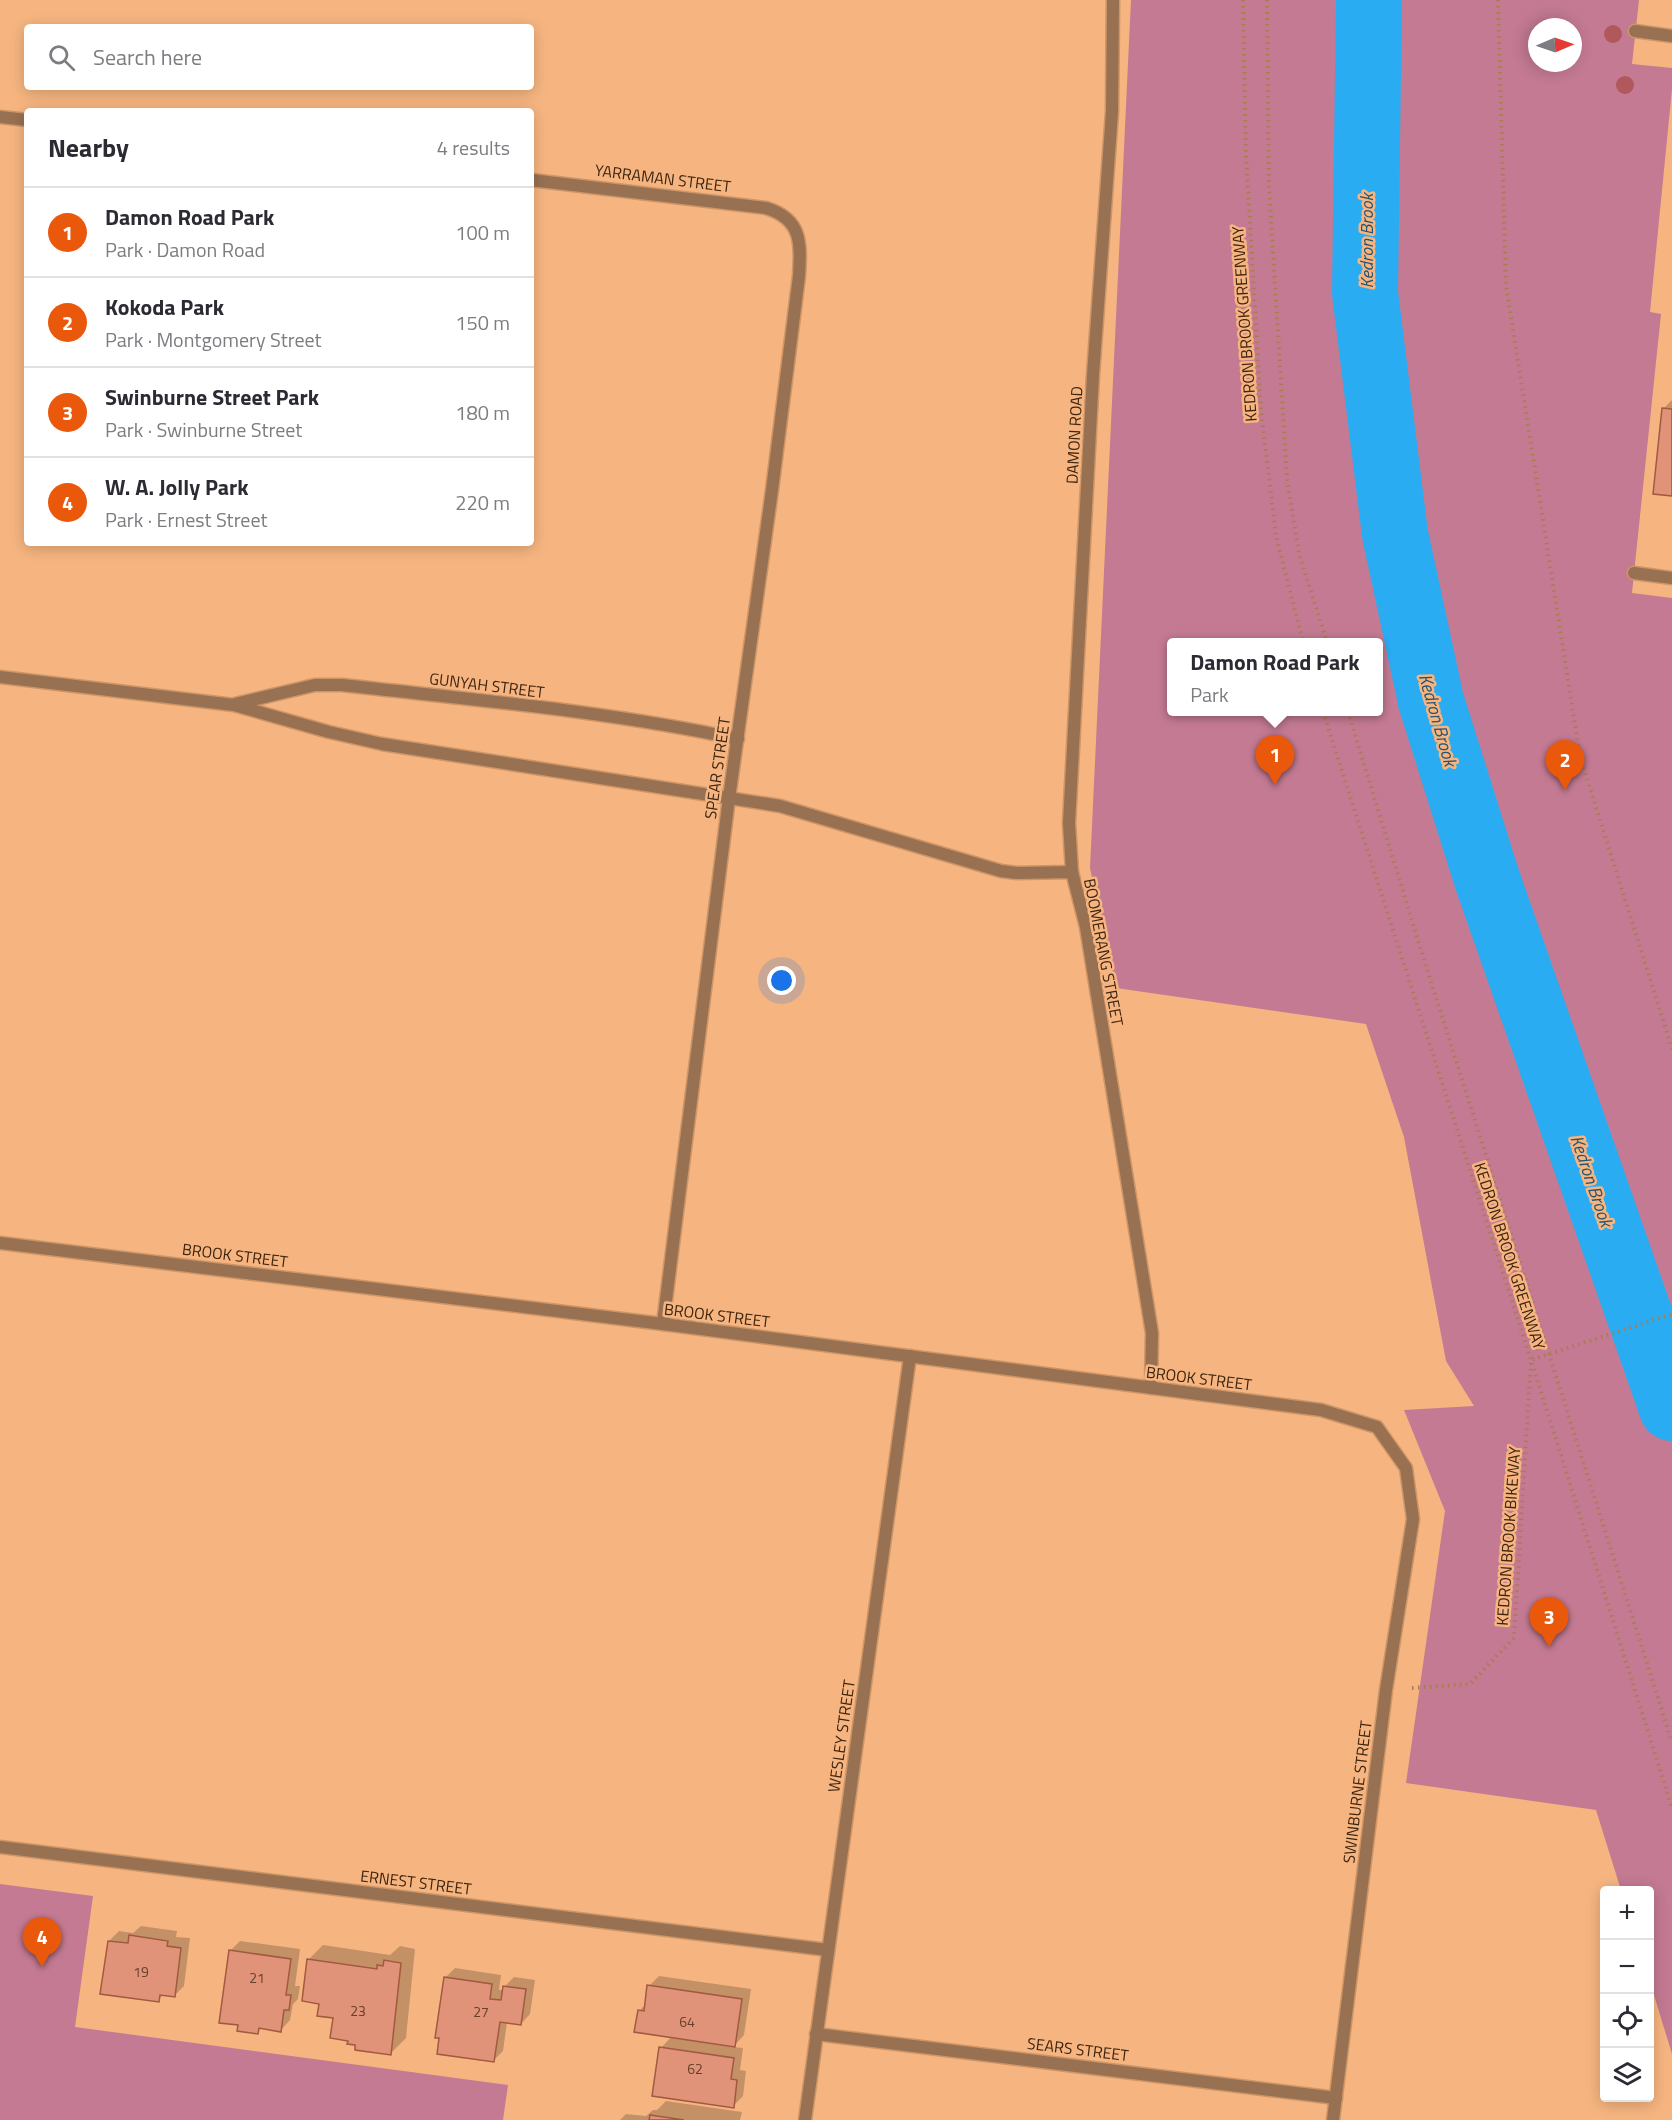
<!DOCTYPE html>
<html lang="en">
<head>
<meta charset="utf-8">
<style>
	:root { --surface:#fff; --page:#f2f2f3; --text:#2b2b33; --muted:#7c7c81; --line:#e1e1e2; --accent:#ea580c }
	body { margin:0; font-family:"Titillium Web",sans-serif; background:var(--page); color:var(--text) }
	.controls { position:absolute; right:18px; bottom:18px; display:grid; overflow:hidden; border-radius:6px; box-shadow:0 3px 15px #0003 }
	.controls button { width:54px; height:54px; display:grid; place-items:center; padding:0; border:0; border-bottom:2px solid var(--line); background:var(--surface); color:var(--text); font:30px sans-serif }
	.compass { position:absolute; left:1528px; top:18px; width:54px; height:54px; border-radius:50%; background:var(--surface); box-shadow:0 3px 15px #0003; rotate:88deg }
	.you { position:absolute; left:782px; top:981px; width:21px; height:21px; margin:-15px; border:4px solid #fff; border-radius:50%; background:#1a73e8; box-shadow:0 0 0 9px #1a73e833 }
	.badge { display:grid; place-items:center; width:39px; height:39px; border-radius:50%; background:var(--accent); color:#fff; font-size:20px; font-weight:700 }
	.pin { position:absolute; translate:-50% -50px; filter:drop-shadow(0 2px 3px #0008) }
	.pin::after { content:''; position:absolute; top:32px; width:21px; height:18px; background:inherit; clip-path:polygon(0 0,100% 0,50% 100%) }
	.popup { position:absolute; left:1167px; top:638px; width:216px; height:78px; box-sizing:border-box; display:grid; place-content:center; border-radius:6px; background:var(--surface); filter:drop-shadow(0 2px 4px #0005); font-size:20px; white-space:nowrap; color:var(--muted) }
	.popup b { font-size:22px; color:var(--text) }
	.popup::after { content:''; position:absolute; left:50%; top:100%; margin-left:-12px; border:12px solid transparent; border-top-color:var(--surface) }
	.list { margin:0; padding:0; list-style:none }
	h2 { display:flex; justify-content:space-between; align-items:center; height:78px; margin:0; padding:0 24px; font-size:26px }
	h2 small { font-size:20px; font-weight:400; color:var(--muted) }
	.list li { display:grid; grid-template-columns:39px 1fr auto; gap:18px; align-items:center; box-sizing:border-box; height:90px; padding:0 24px; border-top:2px solid var(--line) }
	.list b { display:block; font-size:22px; white-space:nowrap }
	.list p { margin:0; font-size:20px; white-space:nowrap; color:var(--muted) }
	.list em { font-size:20px; font-style:normal; color:var(--muted) }
	.icon { flex:none; width:33px; height:33px; fill:none; stroke:currentColor; stroke-width:2; stroke-linecap:round; stroke-linejoin:round }
	.map { position:relative; flex:none; width:1672px; height:2120px; overflow:hidden }
	.search { position:absolute; background:var(--surface); box-shadow:0 3px 15px #0003; left:24px; top:24px; width:510px; height:66px; display:flex; align-items:center; gap:15px; box-sizing:border-box; padding:0 21px; border-radius:6px; color:var(--muted); font-size:22px }
	.panel { position:absolute; background:var(--surface); box-shadow:0 3px 15px #0003; left:24px; top:108px; width:510px; height:438px; border-radius:6px }
	.map>svg:first-child { display:block }
	.green { fill:#c37a92; fill-rule:evenodd }
	.shadow { fill:#0003 }
	.lines { fill:none; stroke-linecap:round; stroke-linejoin:round }
	.river { stroke:#2aacf3; stroke-width:66 }
	.building { fill:#e19379; stroke:#a15940; stroke-width:1.5 }
	.street-casing { stroke:#ce9567; stroke-width:15 }
	.path { stroke:#ac7b53; stroke-width:4; stroke-dasharray:1.5 4.5; stroke-linecap:butt }
	.street { stroke:#987152; stroke-width:12 }
	.tree { fill:#b0585c }
	.labels { text-anchor:middle; dominant-baseline:central; stroke-width:5; stroke-linejoin:round; paint-order:stroke }
	.number-label { font-size:14px; fill:#67402a }
	.street-label { font-size:16px; fill:#3e250f; stroke:#f6b580 }
	.water-label { font-size:18px; font-style:italic; fill:#245371; stroke:#f6b580 }
</style>
</head>
<body>
<div class="map">
<svg width="1672" height="2120" viewBox="0 0 1672 2120">
	<rect width="100%" height="100%" fill="#f6b580"/>
	<g class="green">
		<path d="M 1131,0 L 1639,0 L 1632,64 L 1672,68 L 1672,89 L 1650,312 L 1661,314 L 1632,593 L 1672,598 L 1672,2054 L 1650,1982 L 1650,1890 L 1621,1890 L 1596,1810 L 1406,1783 L 1445,1511 L 1404,1410 L 1474,1406 L 1446,1361 L 1404,1137 L 1366,1024 L 1116,988 L 1090,868 ZM 1537,27 L 1573,27 L 1573,63 L 1537,63 ZM 1172,642 L 1378,642 L 1378,712 L 1172,712 Z"/>
		<path d="M 0,1884 L 93,1896 L 75,2027 L 508,2085 L 503,2120 L 0,2120 Z"/>
	</g>
	<g class="shadow">
		<path d="M 1672,400 L 1672,495 L 1664,408 Z"/>
		<path d="M 141,1926 L 177,1931 L 176,1937 L 190,1938 L 184,1986 L 174,1996 L 164,1994 L 158,2000 L 109,1941 L 119,1931 L 133,1933 Z"/>
		<path d="M 240,1941 L 300,1949 L 295,1986 L 300,1986 L 298,1999 L 293,2004 L 290,2020 L 281,2030 L 262,2027 L 258,2032 L 239,2024 L 230,1951 Z"/>
		<path d="M 323,1945 L 390,1955 L 400,1946 L 415,1949 L 406,2038 L 391,2053 L 349,2039 L 335,2016 L 320,2002 L 308,1960 Z"/>
		<path d="M 455,1968 L 501,1975 L 499,1990 L 504,1990 L 505,1986 L 514,1977 L 535,1980 L 530,2014 L 521,2024 L 507,2022 L 503,2051 L 493,2061 L 441,2037 L 445,1978 Z"/>
		<path d="M 659,1976 L 751,1989 L 744,2035 L 733,2047 L 743,2048 L 740,2070 L 746,2071 L 743,2096 L 733,2106 L 661,2048 L 672,2036 L 639,2011 L 647,2003 L 649,1986 Z"/>
		<path d="M 666,2101 L 742,2112 L 740,2120 L 620,2120 L 626,2114 L 646,2116 L 653,2110 L 657,2110 Z"/>
	</g>
	<g class="lines">
		<path class="river" d="M 1369,0 L 1365,293 L 1395,534 L 1431,701 L 1487,879 L 1672,1408"/>
	</g>
	<g class="building">
		<path d="M 1662,408 L 1672,409 L 1672,496 L 1653,494 Z"/>
		<path d="M 129,1935 L 168,1941 L 167,1946 L 181,1948 L 175,1997 L 160,1995 L 159,2002 L 100,1994 L 108,1941 L 128,1943 Z"/>
		<path d="M 229,1950 L 291,1959 L 286,1995 L 291,1995 L 289,2010 L 284,2010 L 281,2032 L 259,2028 L 258,2034 L 237,2031 L 238,2025 L 219,2023 Z"/>
		<path d="M 307,1959 L 377,1969 L 377,1965 L 383,1966 L 384,1960 L 401,1963 L 391,2055 L 355,2050 L 355,2045 L 347,2044 L 348,2041 L 330,2038 L 333,2018 L 317,2016 L 319,2004 L 302,2001 Z"/>
		<path d="M 444,1977 L 492,1984 L 490,1999 L 501,2000 L 503,1986 L 526,1989 L 521,2025 L 500,2022 L 494,2062 L 437,2054 L 439,2038 L 435,2038 Z"/>
		<path d="M 647,1985 L 742,1999 L 735,2047 L 634,2032 L 638,2010 L 644,2011 Z"/>
		<path d="M 659,2047 L 734,2058 L 731,2079 L 737,2080 L 734,2108 L 652,2096 Z"/>
		<path d="M 650,2115 L 684,2120 L 649,2120 Z"/>
	</g>
	<g class="lines">
		<defs>
			<g id="street">
				<path d="M 1635,31 L 1672,36"/>
				<path d="M 0,117 L 27,120"/>
				<path d="M 531,180 L 766,208 C 802,219 801,243 799,276 L 772,490 L 729,798 L 663,1324"/>
				<path d="M 1634,573 L 1672,578"/>
				<path d="M 0,677 L 234,705 L 329,732 L 382,744 L 780,806 L 1001,871 L 1017,873 L 1072,872 L 1086,927 L 1152,1333 L 1151,1388"/>
				<path d="M 235,704 L 315,685 L 342,685 C 474,700 608,711 738,739"/>
				<path d="M 1072,872 L 1069,823 L 1093,375 L 1112,112 L 1113,0"/>
				<path d="M 0,1243 L 663,1324 L 1321,1410 L 1377,1427 L 1406,1468 L 1413,1519 L 1386,1690 L 1333,2120"/>
				<path d="M 0,1847 L 828,1950"/>
				<path d="M 816,2034 L 1336,2098"/>
				<path d="M 805,2120 L 910,1356"/>
			</g>
		</defs>
		<use href="#street" class="street-casing"/>
		<g class="path">
			<path d="M 1243,0 L 1246,155 L 1261,411 L 1276,536 L 1303,642"/>
			<path d="M 1267,0 L 1269,187 L 1287,479 L 1299,554 L 1327,642"/>
			<path d="M 1498,0 L 1506,285 L 1580,756 L 1672,1049"/>
			<path d="M 1323,712 L 1531,1360 L 1672,1808"/>
			<path d="M 1348,712 L 1426,966 L 1672,1742"/>
			<path d="M 1412,1688 L 1470,1684 L 1514,1638 L 1531,1360 L 1672,1314"/>
		</g>
		<use href="#street" class="street"/>
	</g>
	<g class="tree">
		<circle cx="1613" cy="34" r="9"/>
		<circle cx="1625" cy="85" r="9"/>
	</g>
	<g class="labels">
		<g class="number-label">
			<text x="141" y="1971">19</text>
			<text x="257" y="1977">21</text>
			<text x="358" y="2010">23</text>
			<text x="481" y="2011">27</text>
			<text x="687" y="2021">64</text>
			<text x="695" y="2068">62</text>
		</g>
		<g class="street-label">
			<text transform="translate(663 178) rotate(7)">YARRAMAN STREET</text>
			<text transform="translate(1244 324) rotate(-94)">KEDRON BROOK GREENWAY</text>
			<text transform="translate(1074 435) rotate(-87)">DAMON ROAD</text>
			<text transform="translate(487 685) rotate(7)">GUNYAH STREET</text>
			<text transform="translate(717 768) rotate(-82)">SPEAR STREET</text>
			<text transform="translate(1104 952) rotate(79)">BOOMERANG STREET</text>
			<text transform="translate(235 1255) rotate(7)">BROOK STREET</text>
			<text transform="translate(1510 1256) rotate(72)">KEDRON BROOK GREENWAY</text>
			<text transform="translate(717 1315) rotate(7)">BROOK STREET</text>
			<text transform="translate(1199 1378) rotate(7)">BROOK STREET</text>
			<text transform="translate(1508 1536) rotate(-86)">KEDRON BROOK BIKEWAY</text>
			<text transform="translate(841 1736) rotate(-82)">WESLEY STREET</text>
			<text transform="translate(1357 1792) rotate(-83)">SWINBURNE STREET</text>
			<text transform="translate(416 1882) rotate(7)">ERNEST STREET</text>
			<text transform="translate(1078 2049) rotate(7)">SEARS STREET</text>
		</g>
		<g class="water-label">
			<text transform="translate(1366 241) rotate(-90)">Kedron Brook</text>
			<text transform="translate(1438 720) rotate(74)">Kedron Brook</text>
			<text transform="translate(1592 1181) rotate(71)">Kedron Brook</text>
		</g>
	</g>
</svg>
<div class="controls">
<button>+</button>
<button>−</button>
<button><svg class="icon" aria-label="locate" viewBox="0 0 24 24"><circle cx="12" cy="12" r="6"/><path d="M12 2v4M12 18v4M2 12h4M18 12h4"/></svg></button>
<button><svg class="icon" aria-label="layers" viewBox="0 0 24 24"><path d="M12 4l9 5-9 5-9-5zM3 14l9 5 9-5"/></svg></button>
</div>
<svg class="compass" viewBox="-18 -18 36 36"><path d="M0-13l5 13h-10z" fill="#e53935"/><path d="M0 13l5-13h-10z" fill="#7c7c81"/></svg>
<div class="you"></div>
<div class="pin badge" style="left:1275px;top:785px">1</div>
<div class="popup"><b>Damon Road Park</b>Park</div>
<div class="pin badge" style="left:1565px;top:790px">2</div>
<div class="pin badge" style="left:1549px;top:1647px">3</div>
<div class="pin badge" style="left:42px;top:1967px">4</div>
<div class="search"><svg class="icon" aria-label="search" viewBox="0 0 24 24"><circle cx="10" cy="10" r="6"/><path d="M15 15l6 6"/></svg>Search here</div>
<section class="panel">
<h2>Nearby<small>4 results</small></h2>
<ul class="list">
<li><span class="badge">1</span><div><b>Damon Road Park</b><p>Park · Damon Road</p></div><em>100 m</em></li>
<li><span class="badge">2</span><div><b>Kokoda Park</b><p>Park · Montgomery Street</p></div><em>150 m</em></li>
<li><span class="badge">3</span><div><b>Swinburne Street Park</b><p>Park · Swinburne Street</p></div><em>180 m</em></li>
<li><span class="badge">4</span><div><b>W. A. Jolly Park</b><p>Park · Ernest Street</p></div><em>220 m</em></li>
</ul>
</section>
</div>
</body>
</html>
